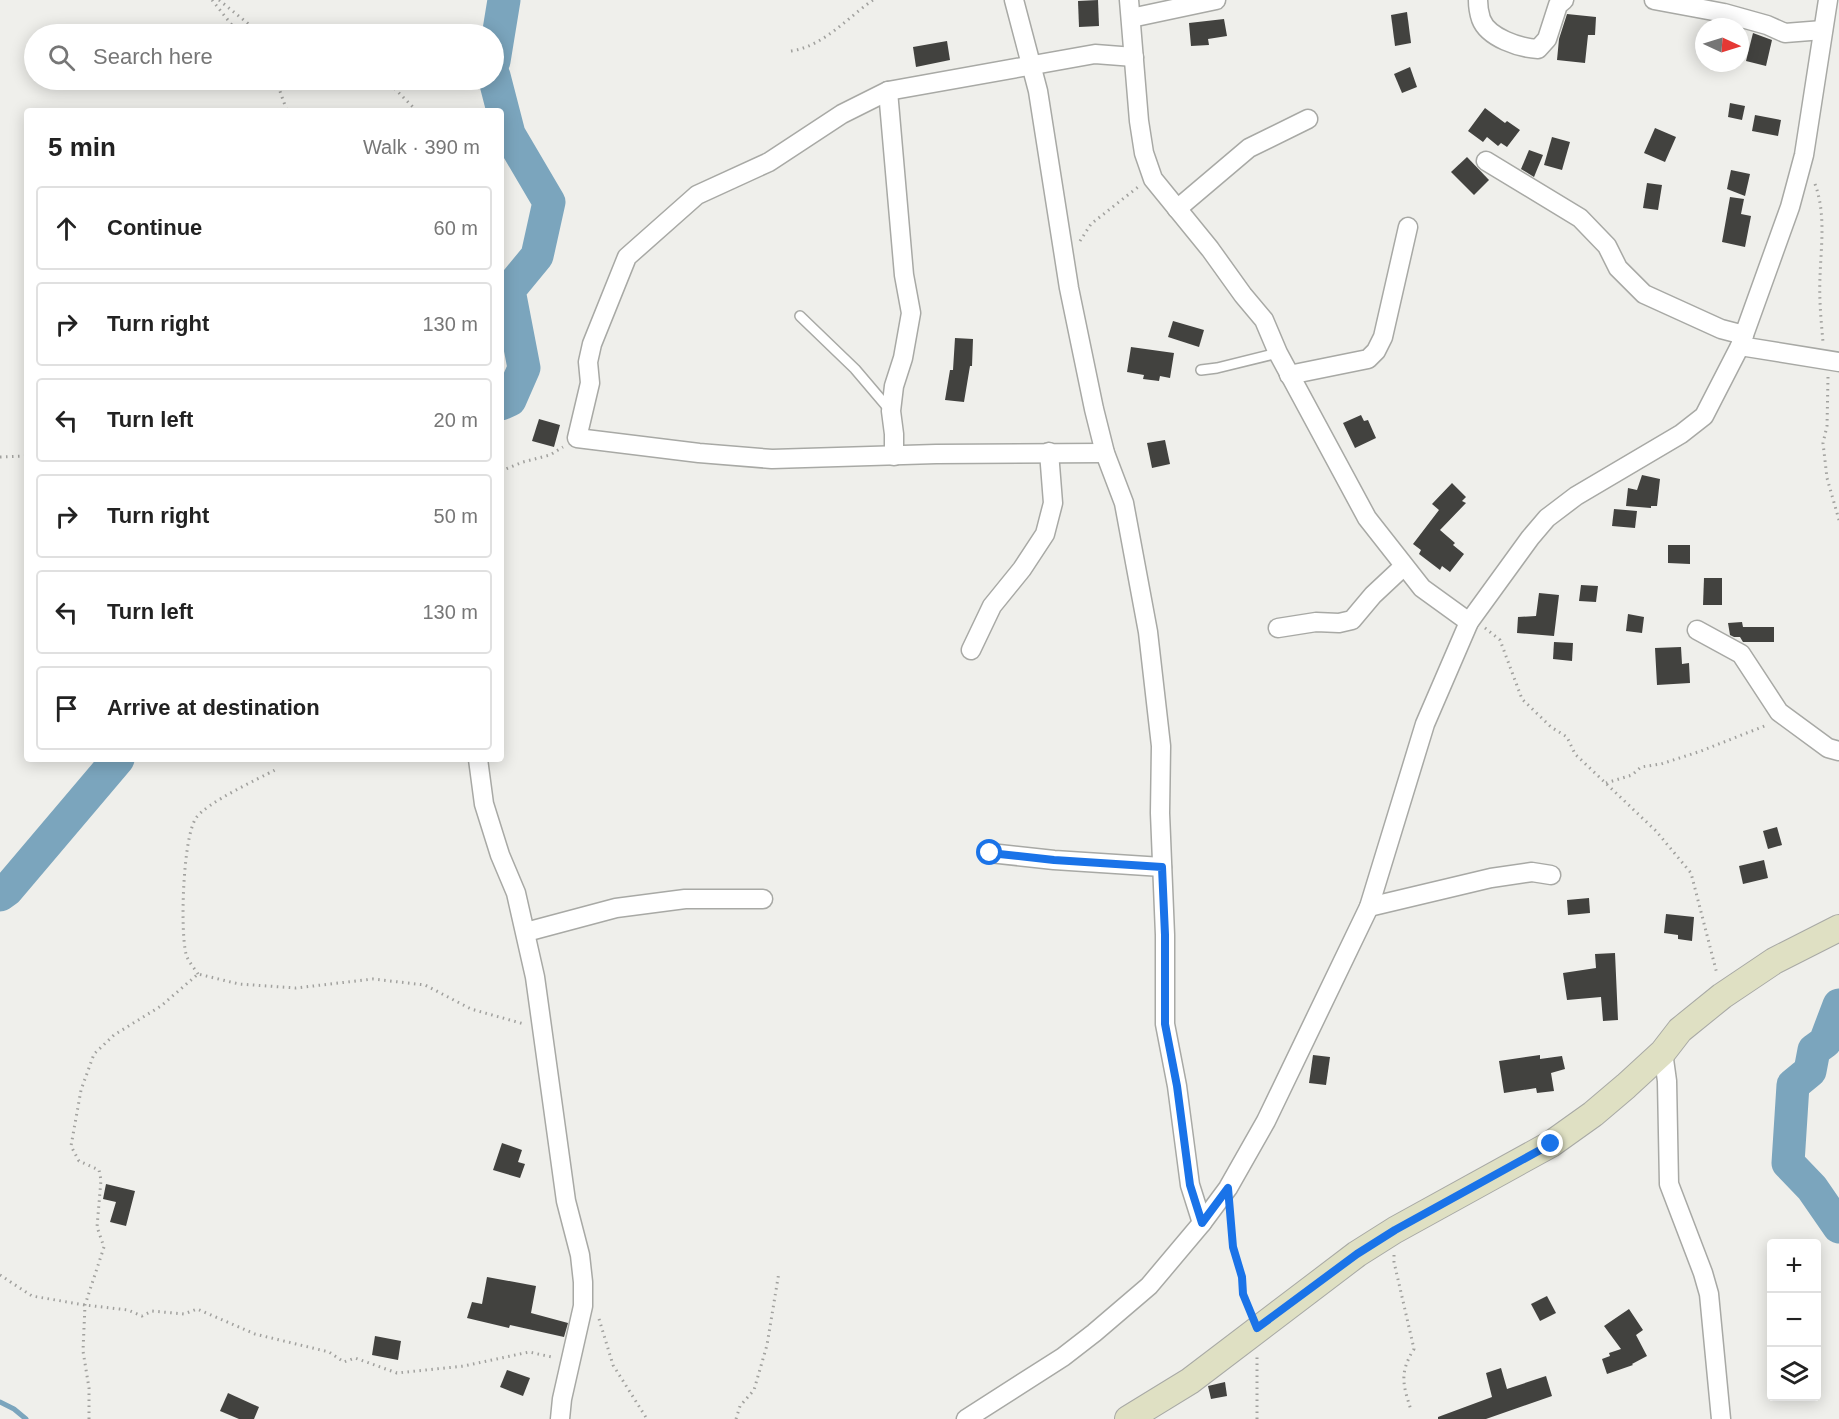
<!DOCTYPE html>
<html lang="en">
<head>
<meta charset="utf-8">
<style>
	:root { --surface:#fff; --page:#f6f6f6; --text:#222; --muted:#767676; --line:#e0e0e0 }
	body { margin:0; font-family:Arial,sans-serif; background:var(--page); color:var(--text) }
	.controls { position:absolute; right:18px; bottom:18px; display:grid; overflow:hidden; border-radius:6px; box-shadow:0 3px 15px #0003 }
	.controls button { width:54px; height:54px; display:grid; place-items:center; padding:0; border:0; border-bottom:2px solid var(--line); background:var(--surface); color:var(--text); font:30px sans-serif }
	.compass { position:absolute; left:1695px; top:18px; width:54px; height:54px; border-radius:50%; background:var(--surface); box-shadow:0 3px 15px #0003; rotate:94deg }
	.stop { position:absolute; width:18px; height:18px; margin:-14px; border:4px solid #1a73e8; border-radius:50%; background:#fff }
	.stop.end { background:#1a73e8; border-color:#fff; box-shadow:0 2px 6px #0008 }
	.list { margin:0; padding:0; list-style:none }
	h2 { display:flex; justify-content:space-between; align-items:center; height:78px; margin:0; padding:0 24px; font-size:26px }
	h2 small { font-size:20px; font-weight:400; color:var(--muted) }
	.list li { display:grid; grid-template-columns:39px 1fr auto; gap:18px; align-items:center; box-sizing:border-box; height:84px; margin:0 12px 12px; padding:0 12px; border:2px solid var(--line); border-radius:6px }
	.list b { display:block; font-size:22px; white-space:nowrap }
	.list em { font-size:20px; font-style:normal; color:var(--muted) }
	.icon { flex:none; width:33px; height:33px; fill:none; stroke:currentColor; stroke-width:2; stroke-linecap:round; stroke-linejoin:round }
	.map { position:relative; flex:none; width:1839px; height:1419px; overflow:hidden }
	.search { position:absolute; background:var(--surface); box-shadow:0 3px 15px #0003; left:24px; top:24px; width:480px; height:66px; display:flex; align-items:center; gap:15px; box-sizing:border-box; padding:0 21px; border-radius:33px; color:var(--muted); font-size:22px }
	.panel { position:absolute; background:var(--surface); box-shadow:0 3px 15px #0003; left:24px; top:108px; width:480px; height:654px; border-radius:6px }
	.map>svg:first-child { display:block }
	.lines { fill:none; stroke-linecap:round; stroke-linejoin:round }
	.stream { stroke:#7ba5bd; stroke-width:5 }
	.river { stroke:#7ba5bd; stroke-width:33 }
	.building { fill:#42423f }
	.lane-casing { stroke:#a8a9a5; stroke-width:12 }
	.street-casing { stroke:#a8a9a5; stroke-width:21 }
	.secondary-casing { stroke:#a8a9a5; stroke-width:28 }
	.path { stroke:#a1a19e; stroke-width:3; stroke-dasharray:1.5 4.5; stroke-linecap:butt }
	.lane { stroke:#fff; stroke-width:9 }
	.street { stroke:#fff; stroke-width:18 }
	.secondary { stroke:#dfe0c3; stroke-width:26 }
	.route { stroke:#1a73e8; stroke-width:8 }
</style>
</head>
<body>
<div class="map">
<svg width="1839" height="1419" viewBox="0 0 1839 1419">
	<rect width="100%" height="100%" fill="#efefeb"/>
	<g class="lines">
		<path class="stream" d="M 0,1402 L 14,1409 L 26,1419"/>
		<g class="river">
			<path d="M 494,61 L 504,0"/>
			<path d="M 494,76 L 509,134 L 549,202 L 537,256 L 509,290 L 524,368 L 510,400 L 501,404"/>
			<path d="M 0,895 L 7,890 L 118,759"/>
			<path d="M 1839,1005 L 1825,1042 L 1814,1050 L 1810,1071 L 1793,1085 L 1788,1163 L 1812,1188 L 1839,1227"/>
		</g>
	</g>
	<g class="building">
		<path d="M 1098,0 L 1099,26 L 1079,27 L 1078,1 Z"/>
		<path d="M 1407,12 L 1411,43 L 1395,46 L 1391,15 Z"/>
		<path d="M 1567,14 L 1596,17 L 1595,35 L 1588,35 L 1585,63 L 1557,60 L 1559,39 Z"/>
		<path d="M 1224,19 L 1227,36 L 1208,39 L 1209,45 L 1191,46 L 1189,23 Z"/>
		<path d="M 1753,33 L 1772,40 L 1766,66 L 1746,61 Z"/>
		<path d="M 947,41 L 950,60 L 916,67 L 913,47 Z"/>
		<path d="M 1410,67 L 1417,87 L 1402,93 L 1394,74 Z"/>
		<path d="M 1730,103 L 1745,106 L 1742,120 L 1728,117 Z"/>
		<path d="M 1485,108 L 1505,123 L 1507,121 L 1520,130 L 1507,147 L 1501,143 L 1498,146 L 1487,137 L 1483,142 L 1468,131 Z"/>
		<path d="M 1755,115 L 1781,120 L 1778,136 L 1752,131 Z"/>
		<path d="M 1655,128 L 1676,137 L 1665,162 L 1644,153 Z"/>
		<path d="M 1552,137 L 1570,142 L 1562,170 L 1544,165 Z"/>
		<path d="M 1529,150 L 1543,155 L 1534,177 L 1521,169 Z"/>
		<path d="M 1467,157 L 1489,180 L 1474,195 L 1451,172 Z"/>
		<path d="M 1731,170 L 1750,174 L 1745,196 L 1727,189 Z"/>
		<path d="M 1647,183 L 1662,185 L 1658,210 L 1643,208 Z"/>
		<path d="M 1730,197 L 1744,199 L 1741,214 L 1751,216 L 1745,247 L 1722,242 Z"/>
		<path d="M 1173,321 L 1204,330 L 1199,347 L 1168,337 Z"/>
		<path d="M 955,338 L 973,339 L 972,366 L 970,366 L 964,402 L 945,400 L 950,370 L 953,370 Z"/>
		<path d="M 1131,347 L 1174,353 L 1170,378 L 1160,376 L 1159,381 L 1143,379 L 1144,375 L 1127,372 Z"/>
		<path d="M 1361,415 L 1364,421 L 1368,420 L 1376,438 L 1355,448 L 1343,423 Z"/>
		<path d="M 539,419 L 560,425 L 554,447 L 532,441 Z"/>
		<path d="M 1165,440 L 1170,464 L 1152,468 L 1147,443 Z"/>
		<path d="M 1642,475 L 1660,479 L 1657,506 L 1651,506 L 1651,508 L 1626,506 L 1628,488 L 1637,490 Z"/>
		<path d="M 1452,483 L 1466,497 L 1462,501 L 1466,503 L 1440,530 L 1455,543 L 1453,545 L 1464,554 L 1450,572 L 1442,566 L 1440,570 L 1419,554 L 1421,550 L 1413,544 L 1439,510 L 1432,504 Z"/>
		<path d="M 1614,509 L 1637,511 L 1635,528 L 1612,526 Z"/>
		<path d="M 1668,545 L 1690,545 L 1690,564 L 1668,563 Z"/>
		<path d="M 1704,578 L 1722,578 L 1722,605 L 1703,605 Z"/>
		<path d="M 1581,585 L 1598,586 L 1596,602 L 1579,601 Z"/>
		<path d="M 1539,593 L 1559,595 L 1554,636 L 1517,633 L 1518,617 L 1536,616 Z"/>
		<path d="M 1628,614 L 1644,617 L 1642,633 L 1626,631 Z"/>
		<path d="M 1742,622 L 1743,627 L 1774,627 L 1774,642 L 1743,642 L 1740,637 L 1734,637 L 1730,635 L 1728,623 Z"/>
		<path d="M 1554,642 L 1573,643 L 1572,661 L 1553,659 Z"/>
		<path d="M 1681,647 L 1682,664 L 1689,663 L 1690,683 L 1657,685 L 1655,648 Z"/>
		<path d="M 1777,827 L 1782,845 L 1768,849 L 1763,831 Z"/>
		<path d="M 1764,860 L 1768,878 L 1743,884 L 1739,866 Z"/>
		<path d="M 1589,898 L 1590,913 L 1568,915 L 1567,900 Z"/>
		<path d="M 1666,914 L 1694,917 L 1692,941 L 1678,939 L 1678,935 L 1664,933 Z"/>
		<path d="M 1615,953 L 1618,1020 L 1603,1021 L 1601,997 L 1567,1000 L 1563,973 L 1596,968 L 1595,954 Z"/>
		<path d="M 1313,1055 L 1330,1057 L 1326,1085 L 1309,1083 Z"/>
		<path d="M 1540,1055 L 1540,1059 L 1562,1056 L 1565,1069 L 1551,1073 L 1554,1091 L 1537,1093 L 1536,1088 L 1504,1093 L 1499,1061 Z"/>
		<path d="M 502,1143 L 522,1150 L 518,1162 L 525,1164 L 520,1178 L 493,1170 Z"/>
		<path d="M 106,1184 L 135,1191 L 126,1226 L 110,1222 L 116,1202 L 103,1199 Z"/>
		<path d="M 487,1277 L 536,1286 L 531,1313 L 568,1323 L 564,1337 L 510,1325 L 509,1328 L 467,1318 L 472,1302 L 482,1304 Z"/>
		<path d="M 1547,1296 L 1556,1313 L 1540,1321 L 1531,1304 Z"/>
		<path d="M 1629,1309 L 1643,1330 L 1636,1335 L 1647,1356 L 1632,1364 L 1633,1365 L 1607,1374 L 1602,1359 L 1610,1356 L 1609,1353 L 1621,1349 L 1604,1326 Z"/>
		<path d="M 375,1336 L 401,1341 L 398,1360 L 372,1355 Z"/>
		<path d="M 1501,1368 L 1507,1389 L 1546,1376 L 1552,1396 L 1486,1419 L 1438,1419 L 1438,1417 L 1492,1397 L 1486,1373 Z"/>
		<path d="M 507,1370 L 530,1378 L 523,1396 L 500,1387 Z"/>
		<path d="M 1225,1382 L 1227,1396 L 1211,1399 L 1208,1386 Z"/>
		<path d="M 228,1393 L 259,1407 L 254,1419 L 239,1419 L 220,1411 Z"/>
	</g>
	<g class="lines">
		<defs>
			<g id="lane">
				<path d="M 800,316 L 855,369 L 889,409"/>
				<path d="M 1201,370 L 1217,368 L 1278,353"/>
			</g>
			<g id="street">
				<path d="M 1014,0 L 1038,91 L 1069,288 L 1094,409 L 1105,453 L 1124,503 L 1148,632 L 1161,746 L 1160,813 L 1165,935 L 1165,1024 L 1177,1086 L 1190,1185 L 1202,1223"/>
				<path d="M 1129,0 L 1139,121 L 1144,153 L 1153,179 L 1210,249 L 1243,295 L 1264,320 L 1278,353 L 1367,518 L 1422,588 L 1469,622"/>
				<path d="M 1478,0 C 1478,6 1479,13 1481,19 C 1488,38 1520,48 1538,49 L 1547,39 L 1558,5 L 1564,0"/>
				<path d="M 1654,0 L 1724,13 L 1767,25 L 1785,33 L 1823,30"/>
				<path d="M 1131,18 L 1216,0"/>
				<path d="M 888,91 L 904,275 L 911,313 L 903,358 L 894,386 L 891,411 L 894,434 L 894,456"/>
				<path d="M 1486,161 L 1580,218 L 1607,246 L 1618,268 L 1644,294 L 1721,329 L 1744,335"/>
				<path d="M 1177,209 L 1249,148 L 1308,119"/>
				<path d="M 1740,346 L 1839,362"/>
				<path d="M 1289,375 L 1368,359 L 1376,351 L 1383,337 L 1408,227"/>
				<path d="M 1105,453 L 936,454 L 772,459 L 699,453 L 577,438 L 590,383 L 588,362 L 592,344 L 627,257 L 697,195 L 769,162 L 842,114 L 888,91 L 1095,54 L 1134,57"/>
				<path d="M 1278,628 L 1316,622 L 1339,623 L 1352,620 L 1373,595 L 1404,566"/>
				<path d="M 1697,630 L 1741,654 L 1779,712 L 1828,748 L 1839,751"/>
				<path d="M 971,650 L 992,606 L 1022,569 L 1045,534 L 1053,503 L 1049,452"/>
				<path d="M 478,759 L 484,804 L 500,855 L 516,893 L 535,977 L 566,1201 L 580,1255 L 583,1282 L 583,1306 L 562,1399 L 560,1419"/>
				<path d="M 990,853 L 1054,860 L 1162,867"/>
				<path d="M 1369,907 L 1491,878 L 1532,872 L 1551,875"/>
				<path d="M 526,932 L 616,908 L 685,899 L 763,899"/>
				<path d="M 1663,1052 L 1667,1081 L 1669,1184 L 1703,1273 L 1709,1294 L 1721,1419"/>
				<path d="M 966,1419 L 1063,1357 L 1094,1333 L 1149,1286 L 1202,1223 L 1228,1188 L 1266,1121 L 1369,907 L 1425,724 L 1469,622 L 1530,538 L 1547,518 L 1576,496 L 1681,434 L 1704,416 L 1740,346 L 1790,207 L 1804,155 L 1828,0"/>
			</g>
			<path id="secondary" d="M 1128,1419 L 1190,1381 L 1357,1254 L 1395,1230 L 1551,1144 L 1593,1114 L 1626,1086 L 1663,1052 L 1680,1030 L 1722,996 L 1774,961 L 1839,928"/>
		</defs>
		<use href="#lane" class="lane-casing"/>
		<use href="#street" class="street-casing"/>
		<use href="#secondary" class="secondary-casing"/>
		<g class="path">
			<path d="M 212,0 L 239,34"/>
			<path d="M 219,0 L 261,34"/>
			<path d="M 791,51 C 824,46 847,18 873,0"/>
			<path d="M 276,80 L 287,111"/>
			<path d="M 386,80 L 417,111"/>
			<path d="M 1815,184 C 1826,214 1821,246 1820,277 C 1819,298 1821,320 1823,342"/>
			<path d="M 1080,241 L 1091,224 L 1138,187"/>
			<path d="M 1828,377 L 1827,426 L 1823,443 L 1827,478 L 1839,520"/>
			<path d="M 0,457 L 27,456"/>
			<path d="M 501,471 L 523,462 L 550,455 L 563,447"/>
			<path d="M 1485,628 L 1500,640 L 1522,699 L 1551,727 L 1567,737 L 1575,754 L 1656,831 L 1691,873 L 1717,974"/>
			<path d="M 1606,783 L 1632,775 L 1641,767 L 1661,764 L 1701,751 L 1767,725"/>
			<path d="M 198,974 C 194,968 188,961 186,954 C 180,930 183,837 196,818 C 206,803 258,779 275,770"/>
			<path d="M 1230,1217 L 1233,1247 L 1242,1277 L 1243,1294 L 1249,1309"/>
			<path d="M 1394,1255 L 1394,1262 L 1414,1349 C 1399,1373 1403,1385 1411,1410"/>
			<path d="M 0,1275 L 32,1296 L 85,1305 L 128,1310 L 142,1316 L 152,1311 L 184,1314 L 197,1309 L 255,1334 L 329,1352 L 344,1362 L 355,1358 L 397,1373 L 464,1366 L 529,1352 L 552,1357"/>
			<path d="M 599,1319 L 613,1365 L 647,1419"/>
			<path d="M 89,1419 L 89,1388 L 83,1351 L 85,1305 L 104,1247 L 97,1227 L 101,1180 L 99,1170 L 79,1161 L 71,1146 L 81,1090 L 94,1054 L 114,1035 L 161,1006 L 198,974 L 239,984 L 296,988 L 373,979 L 425,985 L 471,1009 L 524,1024"/>
			<path d="M 736,1419 L 740,1406 L 754,1390 L 767,1345 L 779,1272"/>
			<path d="M 1257,1419 L 1257,1356"/>
		</g>
		<use href="#lane" class="lane"/>
		<use href="#street" class="street"/>
		<use href="#secondary" class="secondary"/>
	</g>
	<g class="lines">
		<path class="route" d="M 990,853 L 1054,860 L 1162,867 L 1165,935 L 1165,1024 L 1177,1086 L 1190,1185 L 1202,1223 L 1228,1188 L 1233,1247 L 1242,1277 L 1243,1294 L 1257,1328 L 1357,1254 L 1395,1230 L 1551,1144"/>
	</g>
</svg>
<div class="controls">
<button>+</button>
<button>−</button>
<button><svg class="icon" aria-label="layers" viewBox="0 0 24 24"><path d="M12 4l9 5-9 5-9-5zM3 14l9 5 9-5"/></svg></button>
</div>
<svg class="compass" viewBox="-18 -18 36 36"><path d="M0-13l5 13h-10z" fill="#e53935"/><path d="M0 13l5-13h-10z" fill="#767676"/></svg>
<div class="stop" style="left:990px;top:853px"></div>
<div class="stop end" style="left:1551px;top:1144px"></div>
<div class="search"><svg class="icon" aria-label="search" viewBox="0 0 24 24"><circle cx="10" cy="10" r="6"/><path d="M15 15l6 6"/></svg>Search here</div>
<section class="panel">
<h2>5 min<small>Walk · 390 m</small></h2>
<ul class="list">
<li><svg class="icon" aria-label="ahead" viewBox="0 0 24 24"><path d="M12 20V5M6 11l6-6 6 6"/></svg><div><b>Continue</b></div><em>60 m</em></li>
<li><svg class="icon" aria-label="right" viewBox="0 0 24 24"><path d="M7 20v-9h11M14 6l5 5-5 5"/></svg><div><b>Turn right</b></div><em>130 m</em></li>
<li><svg class="icon" aria-label="left" viewBox="0 0 24 24"><path d="M17 20v-9H6M10 6l-5 5 5 5"/></svg><div><b>Turn left</b></div><em>20 m</em></li>
<li><svg class="icon" aria-label="right" viewBox="0 0 24 24"><path d="M7 20v-9h11M14 6l5 5-5 5"/></svg><div><b>Turn right</b></div><em>50 m</em></li>
<li><svg class="icon" aria-label="left" viewBox="0 0 24 24"><path d="M17 20v-9H6M10 6l-5 5 5 5"/></svg><div><b>Turn left</b></div><em>130 m</em></li>
<li><svg class="icon" aria-label="arrive" viewBox="0 0 24 24"><path d="M6 21V4h12l-3 4 3 4H6"/></svg><div><b>Arrive at destination</b></div></li>
</ul>
</section>
</div>
</body>
</html>
